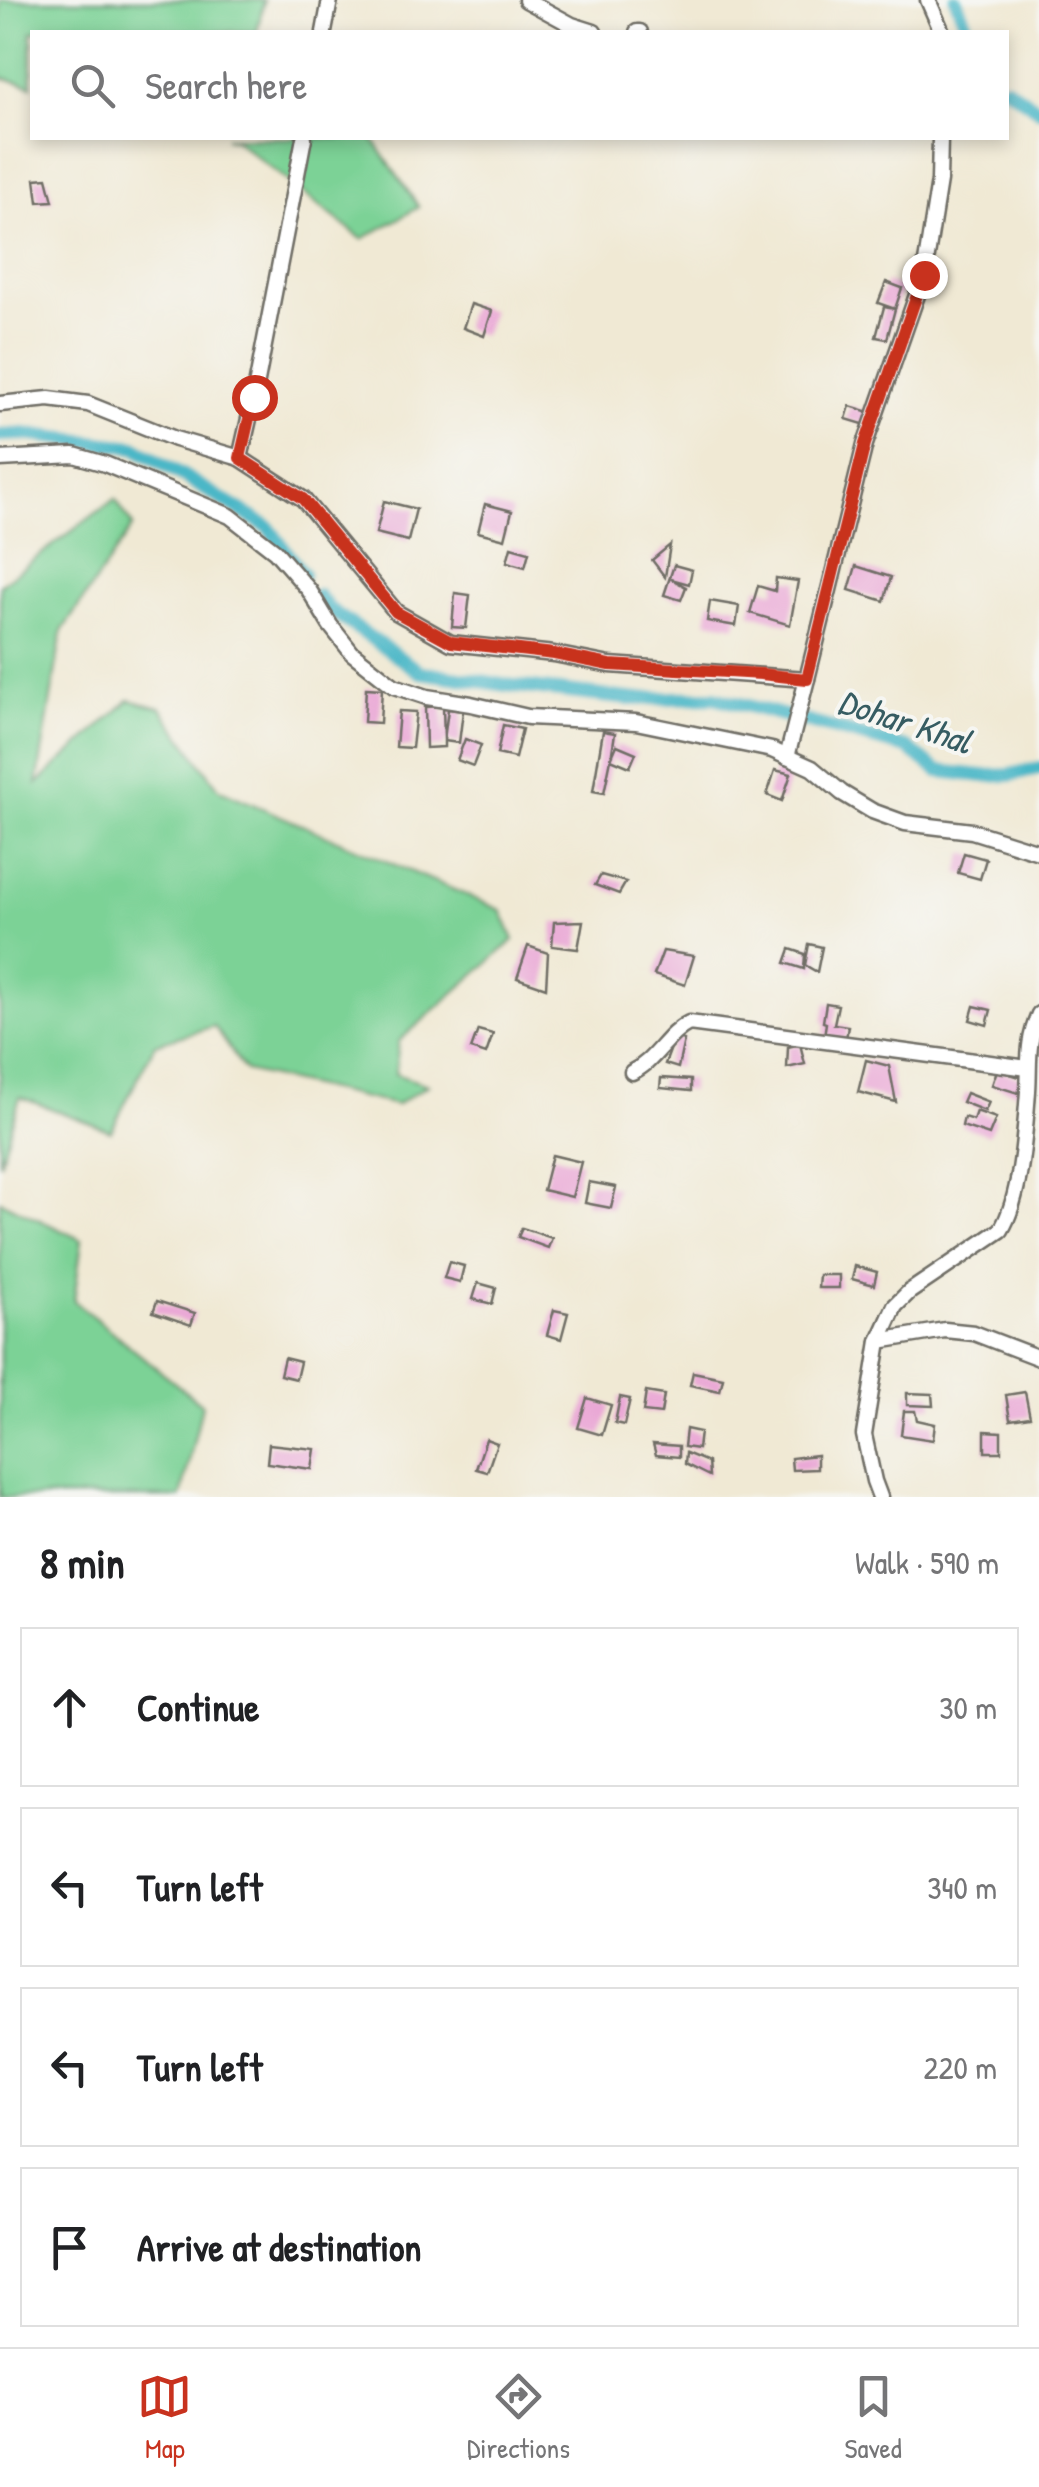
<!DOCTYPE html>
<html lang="en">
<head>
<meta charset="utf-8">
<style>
	:root { --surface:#fff; --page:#f2f2f2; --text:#202124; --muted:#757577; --line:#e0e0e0; --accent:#c8321e }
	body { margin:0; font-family:"Patrick Hand",sans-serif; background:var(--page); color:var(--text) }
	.stop { position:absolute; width:30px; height:30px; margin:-22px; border:8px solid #c8321e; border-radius:50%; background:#fff }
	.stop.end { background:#c8321e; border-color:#fff; box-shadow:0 2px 10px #0008 }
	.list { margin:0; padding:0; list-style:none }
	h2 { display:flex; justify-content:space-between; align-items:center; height:130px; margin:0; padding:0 40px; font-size:42px }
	h2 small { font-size:32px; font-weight:400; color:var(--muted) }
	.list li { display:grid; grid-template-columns:65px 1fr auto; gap:30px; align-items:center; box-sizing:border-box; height:160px; margin:0 20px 20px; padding:0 20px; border:2px solid var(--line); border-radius:0px }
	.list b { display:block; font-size:38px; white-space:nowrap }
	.list em { font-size:32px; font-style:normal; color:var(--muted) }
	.icon { flex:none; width:55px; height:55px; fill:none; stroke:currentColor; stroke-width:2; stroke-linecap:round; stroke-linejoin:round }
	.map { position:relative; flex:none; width:1039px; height:1497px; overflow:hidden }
	.search { position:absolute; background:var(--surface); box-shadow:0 5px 15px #0003; left:30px; right:30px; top:30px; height:110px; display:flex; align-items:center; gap:25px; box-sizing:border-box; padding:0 35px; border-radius:0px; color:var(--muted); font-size:38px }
	.sheet { height:850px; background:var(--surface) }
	nav { display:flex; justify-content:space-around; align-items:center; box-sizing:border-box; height:140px; border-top:2px solid var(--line); background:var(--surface); font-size:28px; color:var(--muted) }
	nav a { display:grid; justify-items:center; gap:5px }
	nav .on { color:var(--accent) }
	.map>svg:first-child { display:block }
	.green { fill:#7bd296; stroke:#537e60; stroke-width:2.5 }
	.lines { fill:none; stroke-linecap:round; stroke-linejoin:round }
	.canal { stroke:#4bb7c7; stroke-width:14 }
	.building { fill:#eaa8d6 }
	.minor-casing { stroke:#706e66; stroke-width:19 }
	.minor { stroke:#fff; stroke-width:14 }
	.route { stroke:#c8321e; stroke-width:12 }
	.labels { text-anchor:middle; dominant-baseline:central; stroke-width:8; stroke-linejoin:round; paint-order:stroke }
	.water-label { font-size:35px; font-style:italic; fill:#365c62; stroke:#f6f6f2 }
</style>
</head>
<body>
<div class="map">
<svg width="1039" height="1497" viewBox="0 0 1039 1497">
	<rect width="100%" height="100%" fill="#f6f6f2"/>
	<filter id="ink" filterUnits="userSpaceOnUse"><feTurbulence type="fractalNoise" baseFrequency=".01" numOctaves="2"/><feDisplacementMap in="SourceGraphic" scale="20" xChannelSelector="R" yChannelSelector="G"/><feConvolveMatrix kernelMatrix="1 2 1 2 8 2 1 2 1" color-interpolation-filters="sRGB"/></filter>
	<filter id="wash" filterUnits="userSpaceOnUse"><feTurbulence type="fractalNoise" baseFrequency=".0048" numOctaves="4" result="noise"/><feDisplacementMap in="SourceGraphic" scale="40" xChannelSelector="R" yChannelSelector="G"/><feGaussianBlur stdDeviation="2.25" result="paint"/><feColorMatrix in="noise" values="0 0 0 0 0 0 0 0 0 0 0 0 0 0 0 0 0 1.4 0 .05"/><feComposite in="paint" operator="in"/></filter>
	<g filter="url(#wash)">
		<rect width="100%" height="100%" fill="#f0e9d4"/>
		<g class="green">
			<path d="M 0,0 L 264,0 L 257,32 L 32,32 L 32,86 L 0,77 Z"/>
			<path d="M 225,138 L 372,138 L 419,207 L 362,239 L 235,140 Z"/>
			<path d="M 115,499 L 133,526 L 62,631 L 37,784 L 129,700 L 161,708 L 220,790 L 501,910 L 514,940 L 399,1041 L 395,1074 L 428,1085 L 396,1105 L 245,1071 L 214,1026 L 155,1044 L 111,1131 L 20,1097 L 0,1164 L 0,585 Z"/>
			<path d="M 0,1201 L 82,1240 L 74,1301 L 202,1405 L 181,1497 L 0,1497 Z"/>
		</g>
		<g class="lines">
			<g class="canal">
				<path d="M 956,0 L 969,32"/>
				<path d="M 1006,87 L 1039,110"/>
				<path d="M 0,435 L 23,434 L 135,447 L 268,527 L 303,574"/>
				<path d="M 318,595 L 329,609 L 420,672 L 506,685 L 629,699 L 714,697 L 907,748 L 938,771 L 984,776 L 1010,775 L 1039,768"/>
			</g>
		</g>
		<g id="blocks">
			<g class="building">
				<path d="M 47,178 L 53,201 L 38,202 L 35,179 Z"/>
				<path d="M 886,282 L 902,288 L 895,309 L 878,303 Z"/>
				<path d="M 471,304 L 492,311 L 484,336 L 463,328 Z"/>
				<path d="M 884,307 L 895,309 L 887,339 L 876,337 Z"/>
				<path d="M 850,406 L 870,412 L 866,425 L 846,419 Z"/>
				<path d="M 384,501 L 416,509 L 408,541 L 376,533 Z"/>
				<path d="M 485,504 L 512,511 L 505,539 L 478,532 Z"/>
				<path d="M 670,545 L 665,577 L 652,560 Z"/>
				<path d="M 511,547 L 529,552 L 525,567 L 507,562 Z"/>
				<path d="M 674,565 L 692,570 L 689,584 L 671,579 L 686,587 L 681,600 L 664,595 Z"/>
				<path d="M 856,566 L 891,577 L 884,601 L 849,590 Z"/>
				<path d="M 776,578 L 798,581 L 790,625 L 750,613 L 758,586 L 775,591 Z"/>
				<path d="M 455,593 L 470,595 L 466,628 L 452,627 Z"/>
				<path d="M 710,601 L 739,606 L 736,626 L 707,621 Z"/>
				<path d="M 366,688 L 382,689 L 380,723 L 364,722 Z"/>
				<path d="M 443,706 L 444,740 L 448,709 L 463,711 L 459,743 L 444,741 L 444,747 L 426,748 L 425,707 Z"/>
				<path d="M 399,711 L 416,712 L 412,748 L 396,747 Z"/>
				<path d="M 503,725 L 522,729 L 515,758 L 497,754 Z"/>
				<path d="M 603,731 L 615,733 L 611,759 L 617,745 L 636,753 L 630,767 L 611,759 L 604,793 L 593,791 Z"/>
				<path d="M 465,739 L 481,745 L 473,766 L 457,760 Z"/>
				<path d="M 775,770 L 791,774 L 782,801 L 767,795 Z"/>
				<path d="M 964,853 L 986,859 L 980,879 L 958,873 Z"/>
				<path d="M 601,875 L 626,882 L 619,894 L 595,885 Z"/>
				<path d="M 583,921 L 578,949 L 552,946 L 554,922 Z"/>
				<path d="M 809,944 L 822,947 L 817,972 L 805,965 Z"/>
				<path d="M 528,946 L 548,953 L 546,988 L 517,978 Z"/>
				<path d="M 790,949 L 805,954 L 804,969 L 785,963 Z"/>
				<path d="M 663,951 L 694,956 L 685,985 L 654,975 Z"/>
				<path d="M 826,1003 L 838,1005 L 834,1024 L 848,1026 L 846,1039 L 824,1036 L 826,1023 L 823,1022 Z"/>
				<path d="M 974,1006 L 991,1010 L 987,1025 L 970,1020 Z"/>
				<path d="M 478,1030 L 493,1034 L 486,1054 L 471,1049 Z"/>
				<path d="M 675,1037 L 684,1040 L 678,1068 L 665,1064 Z"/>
				<path d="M 800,1044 L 805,1064 L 787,1068 L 788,1047 Z"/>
				<path d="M 866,1060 L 889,1066 L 896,1102 L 858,1092 Z"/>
				<path d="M 997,1070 L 1023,1078 L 1018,1093 L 992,1085 Z"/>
				<path d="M 661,1078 L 691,1080 L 691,1091 L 660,1088 Z"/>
				<path d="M 966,1093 L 989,1102 L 985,1111 L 962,1102 Z"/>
				<path d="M 976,1111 L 996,1118 L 989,1135 L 962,1126 L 964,1117 L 973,1120 Z"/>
				<path d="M 552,1155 L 581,1162 L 572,1197 L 543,1190 Z"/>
				<path d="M 589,1182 L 616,1187 L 611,1208 L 585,1203 Z"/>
				<path d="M 522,1228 L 552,1238 L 548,1248 L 518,1237 Z"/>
				<path d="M 449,1262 L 464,1266 L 460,1282 L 444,1278 Z"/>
				<path d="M 855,1266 L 877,1272 L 874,1285 L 852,1279 Z"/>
				<path d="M 819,1275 L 839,1275 L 839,1288 L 818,1288 Z"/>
				<path d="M 478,1283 L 496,1288 L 492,1304 L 473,1299 Z"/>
				<path d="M 157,1301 L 195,1313 L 191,1325 L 153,1312 Z"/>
				<path d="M 554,1310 L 568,1313 L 561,1339 L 547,1335 Z"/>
				<path d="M 284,1358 L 300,1362 L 296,1379 L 280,1375 Z"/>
				<path d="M 693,1372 L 723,1378 L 720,1391 L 690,1385 Z"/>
				<path d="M 646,1392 L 664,1395 L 661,1414 L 643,1412 Z"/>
				<path d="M 1025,1392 L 1030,1417 L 1010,1420 L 1006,1395 Z"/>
				<path d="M 907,1393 L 932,1394 L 933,1406 L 907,1405 Z"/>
				<path d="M 620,1397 L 630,1399 L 624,1425 L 615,1423 Z"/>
				<path d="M 587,1398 L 611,1405 L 602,1435 L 578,1428 Z"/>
				<path d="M 904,1411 L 915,1411 L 917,1420 L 935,1424 L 933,1440 L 901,1435 Z"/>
				<path d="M 686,1429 L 700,1432 L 698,1449 L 684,1447 Z"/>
				<path d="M 985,1431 L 1001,1432 L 1001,1452 L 985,1452 Z"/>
				<path d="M 486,1439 L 497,1443 L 487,1472 L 476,1469 Z"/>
				<path d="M 269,1444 L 315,1449 L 312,1469 L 267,1463 Z"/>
				<path d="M 653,1444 L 679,1446 L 679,1457 L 656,1455 Z"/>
				<path d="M 686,1453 L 708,1462 L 709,1476 L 685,1464 Z"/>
				<path d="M 817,1455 L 817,1469 L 792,1470 L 791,1458 Z"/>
			</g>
		</g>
	</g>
	<g filter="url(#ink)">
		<use href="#blocks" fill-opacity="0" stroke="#706e66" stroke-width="2.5"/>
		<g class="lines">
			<defs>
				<g id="minor">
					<path d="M 526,0 L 572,25 L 594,32"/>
					<path d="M 928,0 L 942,32"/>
					<path d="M 324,32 L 330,0"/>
					<path d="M 637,32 L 640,32"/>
					<path d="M 0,404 L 49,399 L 88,404 L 175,439 L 240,458 L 303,499 L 396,612 L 451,643 L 554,654 L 610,665 L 807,679 L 787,757"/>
					<path d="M 240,458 L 254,397 L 304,138"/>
					<path d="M 0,459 L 74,455 L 105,464 L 230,516 L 275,551 L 309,590 L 330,625 L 352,653 L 394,686 L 427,697 L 471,704 L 528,717 L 636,722 L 772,750 L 812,768 L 842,793 L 872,811 L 905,823 L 972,831 L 1039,852"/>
					<path d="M 807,679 L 865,444 L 924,275 L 939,181 L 940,138"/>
					<path d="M 632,1072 C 656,1061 666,1034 689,1023 L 1028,1068"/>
					<path d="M 879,1341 L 945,1330 L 974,1333 L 1039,1358"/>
					<path d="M 880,1497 L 874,1481 L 864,1435 L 879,1341 L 895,1306 L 909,1292 L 1001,1230 C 1021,1198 1025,1131 1028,1091 C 1030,1060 1026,1044 1039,1014"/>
				</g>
			</defs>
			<use href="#minor" class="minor-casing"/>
			<use href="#minor" class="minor"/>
		</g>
	</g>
	<g class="lines" filter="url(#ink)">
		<path class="route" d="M 254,397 L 240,458 L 303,499 L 396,612 L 451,642 L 554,654 L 610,665 L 761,674 L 807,679 L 865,444 L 924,275"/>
	</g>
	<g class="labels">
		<g class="water-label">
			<text transform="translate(905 721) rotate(18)">Dohar Khal</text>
		</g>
	</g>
</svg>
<div class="stop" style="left:254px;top:397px"></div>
<div class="stop end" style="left:924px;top:275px"></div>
<div class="search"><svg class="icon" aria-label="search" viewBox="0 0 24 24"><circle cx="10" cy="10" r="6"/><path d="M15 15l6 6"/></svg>Search here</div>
</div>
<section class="sheet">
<h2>8 min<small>Walk · 590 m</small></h2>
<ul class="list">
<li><svg class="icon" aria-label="ahead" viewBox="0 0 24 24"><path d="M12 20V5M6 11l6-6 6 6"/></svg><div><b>Continue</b></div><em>30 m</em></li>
<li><svg class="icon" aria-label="left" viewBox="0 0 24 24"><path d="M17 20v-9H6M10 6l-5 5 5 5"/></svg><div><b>Turn left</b></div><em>340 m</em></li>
<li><svg class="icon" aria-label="left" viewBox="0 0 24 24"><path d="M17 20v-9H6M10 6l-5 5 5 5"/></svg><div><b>Turn left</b></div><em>220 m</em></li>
<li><svg class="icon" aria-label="arrive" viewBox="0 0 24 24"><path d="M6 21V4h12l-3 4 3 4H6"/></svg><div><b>Arrive at destination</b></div></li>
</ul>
</section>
<nav>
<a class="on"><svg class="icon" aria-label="map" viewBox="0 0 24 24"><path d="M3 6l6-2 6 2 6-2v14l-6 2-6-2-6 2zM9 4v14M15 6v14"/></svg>Map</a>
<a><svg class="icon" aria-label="directions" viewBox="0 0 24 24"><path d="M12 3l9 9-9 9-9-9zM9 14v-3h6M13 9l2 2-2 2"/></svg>Directions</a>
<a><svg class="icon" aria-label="saved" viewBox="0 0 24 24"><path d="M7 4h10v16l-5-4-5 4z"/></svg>Saved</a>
</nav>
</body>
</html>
